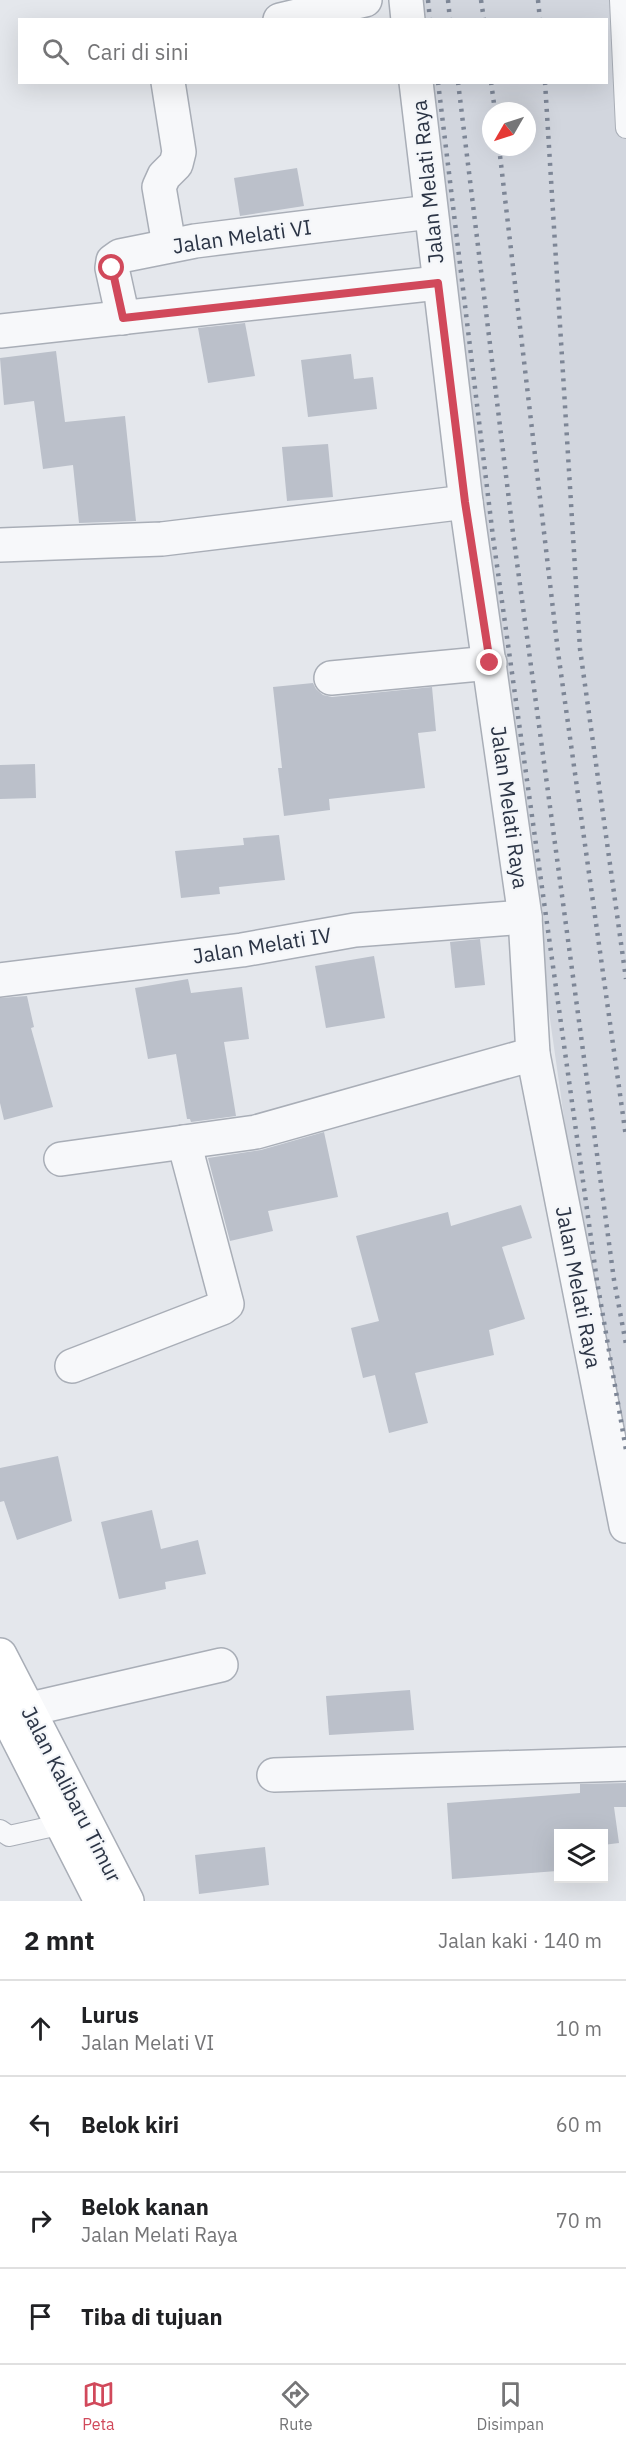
<!DOCTYPE html>
<html lang="id">
<head>
<meta charset="utf-8">
<style>
	:root { --surface:#fff; --page:#f6f6f6; --text:#202124; --muted:#757577; --line:#e0e0e0; --accent:#d1495b }
	body { margin:0; font-family:"IBM Plex Sans",sans-serif; background:var(--page); color:var(--text) }
	.controls { position:absolute; right:18px; bottom:18px; display:grid; overflow:hidden; border-radius:0px; box-shadow:0 6px 24px #0002 }
	.controls button { width:54px; height:54px; display:grid; place-items:center; padding:0; border:0; border-bottom:2px solid var(--line); background:var(--surface); color:var(--text); font:30px sans-serif }
	.compass { position:absolute; left:482px; top:102px; width:54px; height:54px; border-radius:50%; background:var(--surface); box-shadow:0 6px 24px #0002; rotate:231deg }
	.stop { position:absolute; width:18px; height:18px; margin:-14px; border:4px solid #d1495b; border-radius:50%; background:#fff }
	.stop.end { background:#d1495b; border-color:#fff; box-shadow:0 2px 6px #0008 }
	.list { margin:0; padding:0; list-style:none }
	h2 { display:flex; justify-content:space-between; align-items:center; height:78px; margin:0; padding:0 24px; font-size:26px }
	h2 small { font-size:20px; font-weight:400; color:var(--muted) }
	.list li { display:grid; grid-template-columns:39px 1fr auto; gap:18px; align-items:center; box-sizing:border-box; height:96px; padding:0 24px; border-top:2px solid var(--line) }
	.list b { display:block; font-size:22px; white-space:nowrap }
	.list p { margin:0; font-size:20px; white-space:nowrap; color:var(--muted) }
	.list em { font-size:20px; font-style:normal; color:var(--muted) }
	.icon { flex:none; width:33px; height:33px; fill:none; stroke:currentColor; stroke-width:2; stroke-linecap:round; stroke-linejoin:round }
	.map { position:relative; flex:none; width:626px; height:1901px; overflow:hidden }
	.search { position:absolute; background:var(--surface); box-shadow:0 6px 24px #0002; left:18px; right:18px; top:18px; height:66px; display:flex; align-items:center; gap:15px; box-sizing:border-box; padding:0 21px; border-radius:0px; color:var(--muted); font-size:22px }
	.sheet { height:462px; background:var(--surface) }
	nav { display:flex; justify-content:space-around; align-items:center; box-sizing:border-box; height:84px; border-top:2px solid var(--line); background:var(--surface); font-size:16px; color:var(--muted) }
	nav a { display:grid; justify-items:center; gap:3px }
	nav .on { color:var(--accent) }
	.map>svg:first-child { display:block }
	.built { fill:#d2d6de; fill-rule:evenodd }
	.building { fill:#bbc0ca }
	.lines { fill:none; stroke-linecap:round; stroke-linejoin:round }
	.lane-casing { stroke:#a9aeb7; stroke-width:22 }
	.street-casing { stroke:#a9aeb7; stroke-width:36 }
	.secondary-casing { stroke:#a9aeb7; stroke-width:36 }
	.lane { stroke:#f7f8fa; stroke-width:20 }
	.street { stroke:#f7f8fa; stroke-width:33 }
	.secondary { stroke:#fff; stroke-width:33 }
	.rail { stroke:#7d8696; stroke-width:4.5; stroke-dasharray:3 6; stroke-linecap:butt }
	.route { stroke:#d1495b; stroke-width:8 }
	.labels { text-anchor:middle; dominant-baseline:central; stroke-width:4.5; stroke-linejoin:round; paint-order:stroke }
	.street-label { font-size:21px; fill:#2b3445; stroke:#f4f6f9 }
</style>
</head>
<body>
<div class="map">
<svg width="626" height="1901" viewBox="0 0 626 1901">
	<rect width="100%" height="100%" fill="#e4e7ec"/>
	<path class="built" d="M 406,0 L 626,0 L 626,1493 L 598,1357 L 417,83 L 606,82 L 606,20 L 409,19 ZM 491,111 L 527,111 L 527,147 L 491,147 Z"/>
	<g class="building">
		<path d="M 297,168 L 304,206 L 240,216 L 234,178 Z"/>
		<path d="M 245,323 L 255,376 L 208,383 L 198,328 Z"/>
		<path d="M 56,351 L 65,422 L 125,416 L 136,521 L 79,523 L 73,465 L 43,469 L 34,401 L 4,405 L 0,358 Z"/>
		<path d="M 351,354 L 354,379 L 373,377 L 377,409 L 308,417 L 301,360 Z"/>
		<path d="M 328,444 L 333,497 L 287,501 L 282,447 Z"/>
		<path d="M 313,683 L 316,689 L 323,695 L 332,697 L 432,687 L 436,731 L 418,733 L 425,788 L 329,799 L 330,810 L 284,816 L 278,768 L 282,768 L 273,687 Z"/>
		<path d="M 35,764 L 36,798 L 0,799 L 0,765 Z"/>
		<path d="M 279,835 L 285,880 L 219,887 L 220,894 L 181,898 L 175,851 L 244,845 L 243,838 Z"/>
		<path d="M 480,939 L 485,985 L 455,988 L 450,942 Z"/>
		<path d="M 374,956 L 385,1018 L 326,1028 L 315,966 Z"/>
		<path d="M 188,979 L 191,993 L 242,987 L 249,1039 L 224,1042 L 236,1116 L 191,1122 L 190,1119 L 187,1119 L 176,1054 L 148,1059 L 135,988 Z"/>
		<path d="M 27,996 L 34,1027 L 31,1028 L 53,1107 L 4,1120 L 0,1103 L 0,998 Z"/>
		<path d="M 324,1132 L 338,1197 L 268,1211 L 273,1231 L 230,1241 L 208,1158 L 261,1150 Z"/>
		<path d="M 521,1205 L 532,1238 L 502,1247 L 525,1319 L 489,1330 L 494,1355 L 415,1373 L 428,1423 L 389,1433 L 375,1375 L 363,1378 L 351,1328 L 379,1321 L 356,1236 L 448,1212 L 451,1226 Z"/>
		<path d="M 58,1456 L 72,1521 L 17,1540 L 4,1501 L 0,1502 L 0,1468 Z"/>
		<path d="M 152,1510 L 161,1549 L 198,1540 L 206,1574 L 165,1582 L 166,1589 L 119,1599 L 101,1522 Z"/>
		<path d="M 410,1690 L 414,1730 L 329,1735 L 326,1696 Z"/>
		<path d="M 626,1783 L 626,1807 L 614,1807 L 619,1843 L 603,1845 L 603,1833 L 558,1833 L 558,1851 L 555,1852 L 557,1871 L 452,1879 L 447,1803 L 580,1793 L 580,1784 Z"/>
		<path d="M 265,1847 L 269,1885 L 199,1894 L 195,1855 Z"/>
	</g>
	<g class="lines">
		<defs>
			<g id="lane">
				<path d="M 620,0 L 626,128"/>
				<path d="M 0,1830 L 9,1836 L 63,1824"/>
			</g>
			<g id="street">
				<path d="M 406,0 L 408,20"/>
				<path d="M 280,20 L 365,0"/>
				<path d="M 168,82 L 179,152 L 176,164 L 164,176 L 159,187 L 169,245"/>
				<path d="M 416,82 L 466,502 L 525,917 L 533,1054 L 626,1526"/>
				<path d="M 123,318 L 112,268 L 113,261 L 120,256 L 195,241 L 430,212"/>
				<path d="M 0,331 L 438,283"/>
				<path d="M 0,545 L 162,539 L 466,502"/>
				<path d="M 331,678 L 490,663"/>
				<path d="M 0,980 L 242,950 L 355,930 L 525,917"/>
				<path d="M 61,1159 L 256,1132 L 533,1054"/>
				<path d="M 72,1366 L 222,1308 L 227,1304 L 184,1142"/>
				<path d="M 30,1709 L 221,1665"/>
				<path d="M 274,1775 L 626,1764"/>
			</g>
			<g id="secondary">
				<path d="M 0,1655 L 127,1901"/>
				<path d="M 0,1703 L 101,1901"/>
			</g>
		</defs>
		<use href="#lane" class="lane-casing"/>
		<use href="#street" class="street-casing"/>
		<use href="#secondary" class="secondary-casing"/>
		<use href="#lane" class="lane"/>
		<use href="#street" class="street"/>
		<use href="#secondary" class="secondary"/>
		<g class="rail">
			<path d="M 428,0 L 430,20"/>
			<path d="M 448,0 L 450,20"/>
			<path d="M 481,0 L 484,20"/>
			<path d="M 538,0 L 540,20"/>
			<path d="M 438,82 L 493,537 L 597,1281 L 626,1450"/>
			<path d="M 458,82 L 513,533 L 614,1280 L 626,1344"/>
			<path d="M 491,82 L 495,111"/>
			<path d="M 545,82 L 580,649 L 626,979"/>
			<path d="M 499,147 L 558,652 L 626,1137"/>
		</g>
	</g>
	<g class="lines">
		<path class="route" d="M 112,268 L 123,318 L 438,283 L 465,502 L 490,663"/>
	</g>
	<g class="labels">
		<g class="street-label">
			<text transform="translate(427 182) rotate(-96)">Jalan Melati Raya</text>
			<text transform="translate(242 236) rotate(-8)">Jalan Melati VI</text>
			<text transform="translate(510 807) rotate(82)">Jalan Melati Raya</text>
			<text transform="translate(262 945) rotate(-9)">Jalan Melati IV</text>
			<text transform="translate(579 1287) rotate(79)">Jalan Melati Raya</text>
			<text transform="translate(72 1794) rotate(63)">Jalan Kalibaru Timur</text>
		</g>
	</g>
</svg>
<div class="controls">
<button><svg class="icon" aria-label="layers" viewBox="0 0 24 24"><path d="M12 4l9 5-9 5-9-5zM3 14l9 5 9-5"/></svg></button>
</div>
<svg class="compass" viewBox="-18 -18 36 36"><path d="M0-13l5 13h-10z" fill="#e53935"/><path d="M0 13l5-13h-10z" fill="#757577"/></svg>
<div class="stop" style="left:112px;top:268px"></div>
<div class="stop end" style="left:490px;top:663px"></div>
<div class="search"><svg class="icon" aria-label="search" viewBox="0 0 24 24"><circle cx="10" cy="10" r="6"/><path d="M15 15l6 6"/></svg>Cari di sini</div>
</div>
<section class="sheet">
<h2>2 mnt<small>Jalan kaki · 140 m</small></h2>
<ul class="list">
<li><svg class="icon" aria-label="ahead" viewBox="0 0 24 24"><path d="M12 20V5M6 11l6-6 6 6"/></svg><div><b>Lurus</b><p>Jalan Melati VI</p></div><em>10 m</em></li>
<li><svg class="icon" aria-label="left" viewBox="0 0 24 24"><path d="M17 20v-9H6M10 6l-5 5 5 5"/></svg><div><b>Belok kiri</b></div><em>60 m</em></li>
<li><svg class="icon" aria-label="right" viewBox="0 0 24 24"><path d="M7 20v-9h11M14 6l5 5-5 5"/></svg><div><b>Belok kanan</b><p>Jalan Melati Raya</p></div><em>70 m</em></li>
<li><svg class="icon" aria-label="arrive" viewBox="0 0 24 24"><path d="M6 21V4h12l-3 4 3 4H6"/></svg><div><b>Tiba di tujuan</b></div></li>
</ul>
</section>
<nav>
<a class="on"><svg class="icon" aria-label="map" viewBox="0 0 24 24"><path d="M3 6l6-2 6 2 6-2v14l-6 2-6-2-6 2zM9 4v14M15 6v14"/></svg>Peta</a>
<a><svg class="icon" aria-label="directions" viewBox="0 0 24 24"><path d="M12 3l9 9-9 9-9-9zM9 14v-3h6M13 9l2 2-2 2"/></svg>Rute</a>
<a><svg class="icon" aria-label="saved" viewBox="0 0 24 24"><path d="M7 4h10v16l-5-4-5 4z"/></svg>Disimpan</a>
</nav>
</body>
</html>
